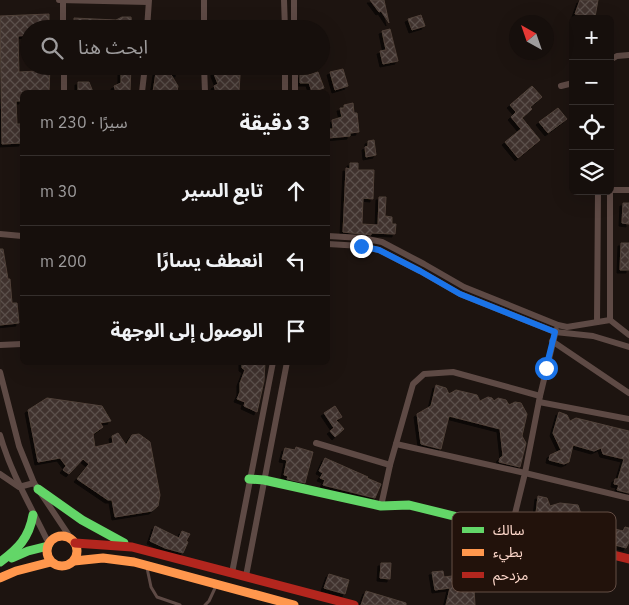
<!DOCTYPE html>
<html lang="ar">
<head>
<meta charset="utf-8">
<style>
	:root { --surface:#160f0c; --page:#231d1a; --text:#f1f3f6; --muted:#9e9c9d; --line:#352f2d }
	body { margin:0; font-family:"IBM Plex Sans","Noto Sans Arabic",sans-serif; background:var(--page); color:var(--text); direction:rtl }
	.controls { position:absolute; right:15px; top:15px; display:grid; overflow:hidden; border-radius:8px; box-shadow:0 5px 20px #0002 }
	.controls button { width:45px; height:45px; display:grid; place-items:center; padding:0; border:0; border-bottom:1px solid var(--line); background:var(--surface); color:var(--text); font:25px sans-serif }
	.compass { position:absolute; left:509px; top:15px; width:45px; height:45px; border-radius:50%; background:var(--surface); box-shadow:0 5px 20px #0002; rotate:320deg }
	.stop { position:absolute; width:15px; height:15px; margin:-11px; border:4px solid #1a73e8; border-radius:50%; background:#fff }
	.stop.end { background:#1a73e8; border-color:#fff; box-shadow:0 1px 5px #0008 }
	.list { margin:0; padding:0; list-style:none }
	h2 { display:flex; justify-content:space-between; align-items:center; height:65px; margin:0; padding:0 20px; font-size:21px }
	h2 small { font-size:16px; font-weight:400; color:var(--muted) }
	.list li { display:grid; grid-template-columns:32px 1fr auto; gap:15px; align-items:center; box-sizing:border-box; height:70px; padding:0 20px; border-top:1px solid var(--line) }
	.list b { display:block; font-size:19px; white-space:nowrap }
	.list em { font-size:16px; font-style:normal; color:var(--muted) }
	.icon { flex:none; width:28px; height:28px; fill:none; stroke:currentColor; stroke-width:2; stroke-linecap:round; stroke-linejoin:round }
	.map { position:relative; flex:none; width:629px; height:605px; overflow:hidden; direction:ltr }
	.search { position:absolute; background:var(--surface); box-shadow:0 5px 20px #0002; left:20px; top:20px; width:310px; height:55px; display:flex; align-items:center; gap:12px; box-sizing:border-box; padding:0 18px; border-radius:28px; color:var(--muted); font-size:19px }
	.panel { position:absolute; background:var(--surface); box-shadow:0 5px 20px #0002; left:20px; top:90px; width:310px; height:275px; border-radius:8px; direction:rtl }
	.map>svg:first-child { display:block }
	.building { fill:url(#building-cross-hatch); stroke:#51423a; filter:url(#shadow) }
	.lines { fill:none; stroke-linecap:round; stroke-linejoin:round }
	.lane { stroke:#5e4a45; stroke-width:3 }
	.street { stroke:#5e4a45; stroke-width:6 }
	.fast { stroke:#63d668; stroke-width:9 }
	.slow { stroke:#ff974d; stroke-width:9 }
	.jam { stroke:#b3261e; stroke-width:9 }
	.route { stroke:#1a73e8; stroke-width:6 }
	.key { fill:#22120b; stroke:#644e45; stroke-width:1 }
	.key-label { font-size:14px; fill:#ffd9cc }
</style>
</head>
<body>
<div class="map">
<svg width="629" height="605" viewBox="0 0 629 605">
	<defs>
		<pattern id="building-cross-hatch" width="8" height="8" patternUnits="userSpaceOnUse" patternTransform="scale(1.25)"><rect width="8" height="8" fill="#3f332e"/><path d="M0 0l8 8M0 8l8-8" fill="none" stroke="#5c504b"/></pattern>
		<filter id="shadow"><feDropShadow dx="-3" dy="3" stdDeviation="0" flood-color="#0009"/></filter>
	</defs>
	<rect width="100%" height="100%" fill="#1d1410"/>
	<g class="building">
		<path d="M 370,0 L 384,0 L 389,23 L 381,11 L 379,12 Z"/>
		<path d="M 580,0 L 598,0 L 595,17 L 575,14 Z"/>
		<path d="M 49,14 L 49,29 L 29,29 L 29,35 L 18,36 L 19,72 L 37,71 L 37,66 L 50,66 L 49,92 L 22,92 L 22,101 L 16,101 L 17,124 L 22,124 L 22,143 L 2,144 L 0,16 Z"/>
		<path d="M 421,15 L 425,26 L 412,30 L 408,19 Z"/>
		<path d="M 122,17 L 131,17 L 132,29 L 74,29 L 74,18 L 116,20 Z"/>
		<path d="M 390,29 L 398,61 L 383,64 L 380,51 L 386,50 L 382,31 Z"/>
		<path d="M 121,66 L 131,66 L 130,92 L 116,92 L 114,86 L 121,83 Z"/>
		<path d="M 157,66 L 179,66 L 178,74 L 170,73 L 178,86 L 177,91 L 174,92 L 153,92 Z"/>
		<path d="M 214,66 L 230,66 L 233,75 L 240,75 L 239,92 L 216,92 L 214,86 L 218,84 L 214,74 Z"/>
		<path d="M 343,69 L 348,86 L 335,90 L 330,72 Z"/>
		<path d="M 318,72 L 324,88 L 312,92 L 309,83 L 300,83 L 300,75 L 308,75 Z"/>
		<path d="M 78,82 L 89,82 L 93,92 L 78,92 Z"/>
		<path d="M 532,86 L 542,97 L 530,107 L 532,109 L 522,118 L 540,140 L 518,158 L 505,142 L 521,129 L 511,117 L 516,112 L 510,105 Z"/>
		<path d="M 353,103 L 354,113 L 357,113 L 359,132 L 350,133 L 350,136 L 328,138 L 328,129 L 333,129 L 332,120 L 342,117 L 340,108 L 344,108 L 344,105 Z"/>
		<path d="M 558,108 L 567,119 L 548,133 L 539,122 Z"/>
		<path d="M 374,140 L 376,155 L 366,157 L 365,147 L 368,146 L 368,141 Z"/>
		<path d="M 350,163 L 358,163 L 358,170 L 374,170 L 373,199 L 363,198 L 362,224 L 378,225 L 379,197 L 386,197 L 385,216 L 392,217 L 392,224 L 396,224 L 395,234 L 371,233 L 371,235 L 343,232 L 346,168 L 350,169 Z"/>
		<path d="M 623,203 L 629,203 L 629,224 L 622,223 Z"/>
		<path d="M 621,243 L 629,243 L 629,270 L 620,270 Z"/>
		<path d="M 0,249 L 3,249 L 8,279 L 10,279 L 12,303 L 17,303 L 19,323 L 0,325 Z"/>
		<path d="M 242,362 L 265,362 L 264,381 L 257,412 L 244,406 L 245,402 L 237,399 L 240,392 L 240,383 L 245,370 L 242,368 Z"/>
		<path d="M 436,385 L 446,388 L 449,394 L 456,390 L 477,395 L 480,401 L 488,397 L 492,398 L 494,401 L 498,398 L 506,400 L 509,405 L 515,402 L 521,403 L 527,414 L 522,436 L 526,443 L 520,467 L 499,462 L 500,458 L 503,456 L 500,429 L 449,416 L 441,449 L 421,444 L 417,414 L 431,406 Z"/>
		<path d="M 47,398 L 102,406 L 111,421 L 100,423 L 103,427 L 93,434 L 95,447 L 113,443 L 112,436 L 118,433 L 126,445 L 132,435 L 139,434 L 150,442 L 160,495 L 158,506 L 152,511 L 115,517 L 112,500 L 108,500 L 77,479 L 89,464 L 83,459 L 69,474 L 63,470 L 66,466 L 60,458 L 38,462 L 28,410 Z"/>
		<path d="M 335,406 L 342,417 L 336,420 L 344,429 L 335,437 L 330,431 L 334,428 L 324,413 Z"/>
		<path d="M 559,412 L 567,415 L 570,421 L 576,418 L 629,431 L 629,493 L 617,490 L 619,485 L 614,484 L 615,479 L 618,479 L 624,459 L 603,454 L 601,448 L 594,451 L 573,445 L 569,462 L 564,464 L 549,460 L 550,455 L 561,450 L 553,433 Z"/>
		<path d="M 296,447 L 313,452 L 305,483 L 287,479 L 288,476 L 284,475 L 287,460 L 282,459 L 285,448 L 295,450 Z"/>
		<path d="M 325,458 L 368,477 L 367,478 L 381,484 L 375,498 L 323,485 L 325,480 L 320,478 L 323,473 L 319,471 Z"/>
		<path d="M 538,496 L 547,498 L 550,506 L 560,503 L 578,505 L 582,517 L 580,529 L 596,525 L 600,538 L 579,535 L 576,536 L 567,535 L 567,537 L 540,531 L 540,526 L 536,526 L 535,522 Z"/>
		<path d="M 605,523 L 612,525 L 611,528 L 623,531 L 625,527 L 629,528 L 629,542 L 626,548 L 608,543 L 607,546 L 599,543 Z"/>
		<path d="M 155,526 L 179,538 L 182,531 L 190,534 L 186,541 L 188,542 L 183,553 L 165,548 L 150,541 Z"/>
		<path d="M 381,563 L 391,563 L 390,579 L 380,578 Z"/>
		<path d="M 443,571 L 444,577 L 452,576 L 454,590 L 474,588 L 475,605 L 446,605 L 450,588 L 435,590 L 432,572 Z"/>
		<path d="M 329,574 L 349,580 L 345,594 L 324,588 Z"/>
		<path d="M 366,591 L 406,603 L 406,605 L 361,605 Z"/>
	</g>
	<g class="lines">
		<g class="lane">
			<path d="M 147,568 L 151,587 L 157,597 L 180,605"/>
			<path d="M 205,605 L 209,601 L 216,586"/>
		</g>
		<g class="street">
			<path d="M 59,0 L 148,2"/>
			<path d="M 63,0 L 63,29"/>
			<path d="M 204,0 L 204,29"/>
			<path d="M 284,0 L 285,29"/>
			<path d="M 294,0 L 294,29"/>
			<path d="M 147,29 L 149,0"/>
			<path d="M 610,60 L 617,56 L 629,55"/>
			<path d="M 64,66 L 64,92"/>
			<path d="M 204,66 L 205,92"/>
			<path d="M 285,66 L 285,92"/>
			<path d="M 295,66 L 295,92"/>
			<path d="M 561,86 L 573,83"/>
			<path d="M 142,92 L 145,66"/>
			<path d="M 610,141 L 611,60"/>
			<path d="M 610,190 L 629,190"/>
			<path d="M 0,234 L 22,236"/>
			<path d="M 328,236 L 362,238 L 382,242 L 424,264 L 464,287 L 558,325 L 567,327 L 610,320 L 629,335"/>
			<path d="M 328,244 L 361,246 L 379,250 L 420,271 L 460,294 L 555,332 L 593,336 L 629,347"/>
			<path d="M 610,320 L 610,191"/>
			<path d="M 597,322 L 598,191"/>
			<path d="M 556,330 L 540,396 L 525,473 L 629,498"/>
			<path d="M 552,341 L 629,393"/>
			<path d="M 0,345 L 22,344"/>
			<path d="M 0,372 L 19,446 L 34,483 L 72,540"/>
			<path d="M 539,402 L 629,419"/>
			<path d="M 0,435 C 12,476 31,506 49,544"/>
			<path d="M 316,443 L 390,465"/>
			<path d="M 396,444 L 525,473 L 511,530"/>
			<path d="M 0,474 L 19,487 L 34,483"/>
			<path d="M 381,506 L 390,465 L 413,384 L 424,374 L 453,372 L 540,396"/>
			<path d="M 232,573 L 273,362"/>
			<path d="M 246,576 L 287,362"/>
		</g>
		<g class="fast">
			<path d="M 249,479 L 264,480 L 381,506 L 409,505 L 502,528"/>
			<path d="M 38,489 L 82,520 L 124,543"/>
			<path d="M 12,558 L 28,551 L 48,546"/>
			<path d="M 0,562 C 18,549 29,538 33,515"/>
		</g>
		<g class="slow">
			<circle cx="62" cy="551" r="15"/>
			<path d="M 74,561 L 103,558 L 134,562 L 294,605"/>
			<path d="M 0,578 L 16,571 L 51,562"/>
		</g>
		<g class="jam">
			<path d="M 502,528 L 629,559"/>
			<path d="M 75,543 L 132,547 L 354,605"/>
		</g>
	</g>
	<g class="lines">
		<path class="route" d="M 361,246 L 379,250 L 420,271 L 460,294 L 555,332 L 546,368"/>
	</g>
	<rect x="452" y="512" width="164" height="80" rx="8" class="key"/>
	<rect x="462" y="527" width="22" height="6" fill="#63d668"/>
	<rect x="462" y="549" width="22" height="7" fill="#ff974d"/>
	<rect x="462" y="572" width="22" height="6" fill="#b3261e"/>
	<g class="key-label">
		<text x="493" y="535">سالك</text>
		<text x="493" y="557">بطيء</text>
		<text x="493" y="580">مزدحم</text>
	</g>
</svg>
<div class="controls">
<button>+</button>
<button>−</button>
<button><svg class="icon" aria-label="locate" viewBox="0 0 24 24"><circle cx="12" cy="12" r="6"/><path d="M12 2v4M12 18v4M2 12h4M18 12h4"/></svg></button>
<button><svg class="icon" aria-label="layers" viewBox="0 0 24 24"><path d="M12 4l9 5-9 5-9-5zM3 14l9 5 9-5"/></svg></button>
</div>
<svg class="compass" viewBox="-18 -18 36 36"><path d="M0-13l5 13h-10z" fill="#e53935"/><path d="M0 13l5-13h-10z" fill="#9e9c9d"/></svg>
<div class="stop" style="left:546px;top:368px"></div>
<div class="stop end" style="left:361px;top:246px"></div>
<div class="search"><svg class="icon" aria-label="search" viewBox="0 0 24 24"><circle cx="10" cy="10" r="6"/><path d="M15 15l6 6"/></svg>ابحث هنا</div>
<section class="panel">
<h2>3 دقيقة<small>سيرًا · 230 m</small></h2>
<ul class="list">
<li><svg class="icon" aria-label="ahead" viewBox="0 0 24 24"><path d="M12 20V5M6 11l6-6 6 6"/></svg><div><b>تابع السير</b></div><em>30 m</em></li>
<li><svg class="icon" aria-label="left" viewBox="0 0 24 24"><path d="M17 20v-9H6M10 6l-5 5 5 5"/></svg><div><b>انعطف يسارًا</b></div><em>200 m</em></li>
<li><svg class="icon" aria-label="arrive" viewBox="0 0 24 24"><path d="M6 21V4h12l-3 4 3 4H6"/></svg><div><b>الوصول إلى الوجهة</b></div></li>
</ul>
</section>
</div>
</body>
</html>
